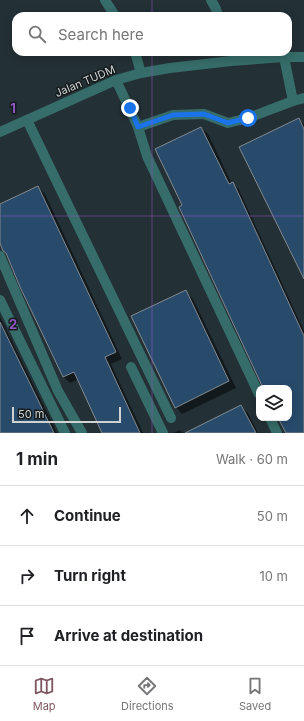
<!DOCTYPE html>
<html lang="en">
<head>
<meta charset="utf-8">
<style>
	:root { --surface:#fff; --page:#f6f6f6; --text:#202124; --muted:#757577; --line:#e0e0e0; --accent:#7e5761 }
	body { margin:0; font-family:Inter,sans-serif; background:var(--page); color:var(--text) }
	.controls { position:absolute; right:12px; bottom:12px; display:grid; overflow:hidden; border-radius:8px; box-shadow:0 2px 10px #0003 }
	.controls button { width:36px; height:36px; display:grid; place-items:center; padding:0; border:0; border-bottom:1px solid var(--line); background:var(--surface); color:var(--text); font:20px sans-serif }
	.scale { position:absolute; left:12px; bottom:10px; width:109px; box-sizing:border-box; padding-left:4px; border:2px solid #ced2d3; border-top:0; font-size:11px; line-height:14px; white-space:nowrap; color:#ced2d3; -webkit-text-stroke:3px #161c1e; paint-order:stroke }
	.stop { position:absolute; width:12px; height:12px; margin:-9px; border:3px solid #1a73e8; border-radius:50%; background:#fff }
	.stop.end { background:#1a73e8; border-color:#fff; box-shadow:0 1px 4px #0008 }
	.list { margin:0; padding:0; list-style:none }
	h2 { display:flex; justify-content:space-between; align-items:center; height:52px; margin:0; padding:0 16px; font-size:17px }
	h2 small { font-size:13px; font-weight:400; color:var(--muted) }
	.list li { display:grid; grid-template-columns:26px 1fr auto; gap:12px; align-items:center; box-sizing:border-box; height:60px; padding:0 16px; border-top:1px solid var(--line) }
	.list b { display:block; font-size:15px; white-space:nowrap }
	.list em { font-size:13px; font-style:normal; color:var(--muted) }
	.icon { flex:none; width:22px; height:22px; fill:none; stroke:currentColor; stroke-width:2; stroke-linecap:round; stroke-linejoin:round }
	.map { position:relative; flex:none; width:304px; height:433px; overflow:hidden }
	.search { position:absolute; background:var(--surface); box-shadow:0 2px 10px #0003; left:12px; right:12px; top:12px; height:44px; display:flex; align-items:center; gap:10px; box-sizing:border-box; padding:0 14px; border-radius:12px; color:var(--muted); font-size:15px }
	.sheet { height:232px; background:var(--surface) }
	nav { display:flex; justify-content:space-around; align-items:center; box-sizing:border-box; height:56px; border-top:1px solid var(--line); background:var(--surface); font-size:11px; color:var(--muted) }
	nav a { display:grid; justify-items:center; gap:2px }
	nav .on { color:var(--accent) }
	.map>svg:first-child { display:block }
	.built { fill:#233035; fill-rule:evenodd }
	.shadow { fill:#0007 }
	.building { fill:#284b6c; stroke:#84898e }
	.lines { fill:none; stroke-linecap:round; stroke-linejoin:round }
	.minor { stroke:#366c69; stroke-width:10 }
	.route { stroke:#1a73e8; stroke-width:5 }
	.grid { fill:none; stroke:#9056c4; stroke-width:1; stroke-opacity:0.55 }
	.labels { text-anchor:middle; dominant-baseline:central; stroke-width:3; stroke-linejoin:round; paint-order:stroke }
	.street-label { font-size:11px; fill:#ced2d3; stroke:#161c1e }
	.grid-label { font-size:13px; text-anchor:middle; font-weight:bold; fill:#9056c4; stroke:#161c1e; stroke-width:3; stroke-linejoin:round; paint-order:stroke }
</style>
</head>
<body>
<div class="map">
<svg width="304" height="433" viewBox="0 0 304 433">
	<rect width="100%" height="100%" fill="#202628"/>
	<path class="built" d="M 0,0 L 304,0 L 304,433 L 0,433 ZM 16,16 L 288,16 L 288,52 L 16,52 ZM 259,388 L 289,388 L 289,418 L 259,418 Z"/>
	<g class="shadow">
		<path d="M 298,119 L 304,124 L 304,277 Z"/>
		<path d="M 201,128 L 208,134 L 232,184 L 233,183 L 239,190 L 304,331 L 304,433 L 287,433 L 279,418 L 289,418 L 289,388 L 265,388 L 184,205 Z"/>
		<path d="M 38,187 L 45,194 L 122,359 L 111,364 L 143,433 L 103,433 L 79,379 L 70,383 L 64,377 L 21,286 L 7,253 L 0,241 L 0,205 Z"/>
		<path d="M 186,292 L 193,299 L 236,388 L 182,414 L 176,407 Z"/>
		<path d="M 0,317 L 57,433 L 0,433 Z"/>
		<path d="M 241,406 L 248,413 L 258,433 L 187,433 Z"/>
		<path d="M 180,430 L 183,433 L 174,433 Z"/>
	</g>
	<g class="building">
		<path d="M 299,118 L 304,129 L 304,279 L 239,147 Z"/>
		<path d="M 201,127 L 229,184 L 233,182 L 304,336 L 304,433 L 286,433 L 278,418 L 289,418 L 289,388 L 263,388 L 179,207 L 182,205 L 155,149 Z"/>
		<path d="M 38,186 L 116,352 L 105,357 L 140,433 L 102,433 L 74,372 L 63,377 L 20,287 L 6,253 L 3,251 L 0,243 L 0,204 Z"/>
		<path d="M 186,290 L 229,381 L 175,408 L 131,316 Z"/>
		<path d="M 0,322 L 54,433 L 0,433 Z"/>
		<path d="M 241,405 L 256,433 L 185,433 Z"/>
	</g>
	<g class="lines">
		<g class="minor">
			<path d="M 105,0 L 115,16"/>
			<path d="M 211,0 L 216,9 L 218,16"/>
			<path d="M 135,52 L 141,73"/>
			<path d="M 284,57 L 293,101 L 304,98"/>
			<path d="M 116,80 L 138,127 L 147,156 L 259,394"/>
			<path d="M 27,120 L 171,418"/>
			<path d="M 138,127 L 173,115 L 204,114 L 228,123 L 248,118 L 293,101"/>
			<path d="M 0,132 L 116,80 L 141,73 L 170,68 L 231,61 L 284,57 L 304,57"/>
			<path d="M 0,256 L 58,391 L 82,433"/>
			<path d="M 0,300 L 65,433"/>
			<path d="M 131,367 L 163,433"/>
			<path d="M 270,418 L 277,433"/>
		</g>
	</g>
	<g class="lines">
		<path class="route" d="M 130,108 L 138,127 L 173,115 L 204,114 L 228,123 L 248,118"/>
	</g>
	<path class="grid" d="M 152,0 L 152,16M 152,52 L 152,433M 0,216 L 304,216"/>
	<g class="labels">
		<g class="street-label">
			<text transform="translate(85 81) rotate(-23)">Jalan TUDM</text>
		</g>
	</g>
	<g class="grid-label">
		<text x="13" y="113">1</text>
		<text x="13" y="329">2</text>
	</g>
</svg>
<div class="controls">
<button><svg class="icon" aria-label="layers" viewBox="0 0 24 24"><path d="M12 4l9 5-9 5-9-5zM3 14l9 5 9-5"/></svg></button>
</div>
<div class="scale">50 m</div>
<div class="stop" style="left:248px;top:118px"></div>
<div class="stop end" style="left:130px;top:108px"></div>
<div class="search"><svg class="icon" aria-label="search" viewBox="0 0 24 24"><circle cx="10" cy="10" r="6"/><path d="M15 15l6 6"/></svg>Search here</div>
</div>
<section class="sheet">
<h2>1 min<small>Walk · 60 m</small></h2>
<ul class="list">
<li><svg class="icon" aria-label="ahead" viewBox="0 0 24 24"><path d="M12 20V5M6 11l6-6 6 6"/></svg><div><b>Continue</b></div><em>50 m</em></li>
<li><svg class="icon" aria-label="right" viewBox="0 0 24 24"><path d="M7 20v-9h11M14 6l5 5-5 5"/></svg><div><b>Turn right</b></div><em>10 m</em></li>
<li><svg class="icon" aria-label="arrive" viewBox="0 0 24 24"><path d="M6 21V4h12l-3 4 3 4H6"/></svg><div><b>Arrive at destination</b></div></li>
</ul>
</section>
<nav>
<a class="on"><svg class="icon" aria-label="map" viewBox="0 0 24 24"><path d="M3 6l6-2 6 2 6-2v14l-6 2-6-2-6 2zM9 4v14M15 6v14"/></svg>Map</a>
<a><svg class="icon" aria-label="directions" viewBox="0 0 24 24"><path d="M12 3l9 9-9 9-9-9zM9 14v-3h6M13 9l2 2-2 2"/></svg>Directions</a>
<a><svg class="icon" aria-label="saved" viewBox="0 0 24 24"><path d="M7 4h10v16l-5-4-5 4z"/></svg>Saved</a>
</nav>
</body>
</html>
